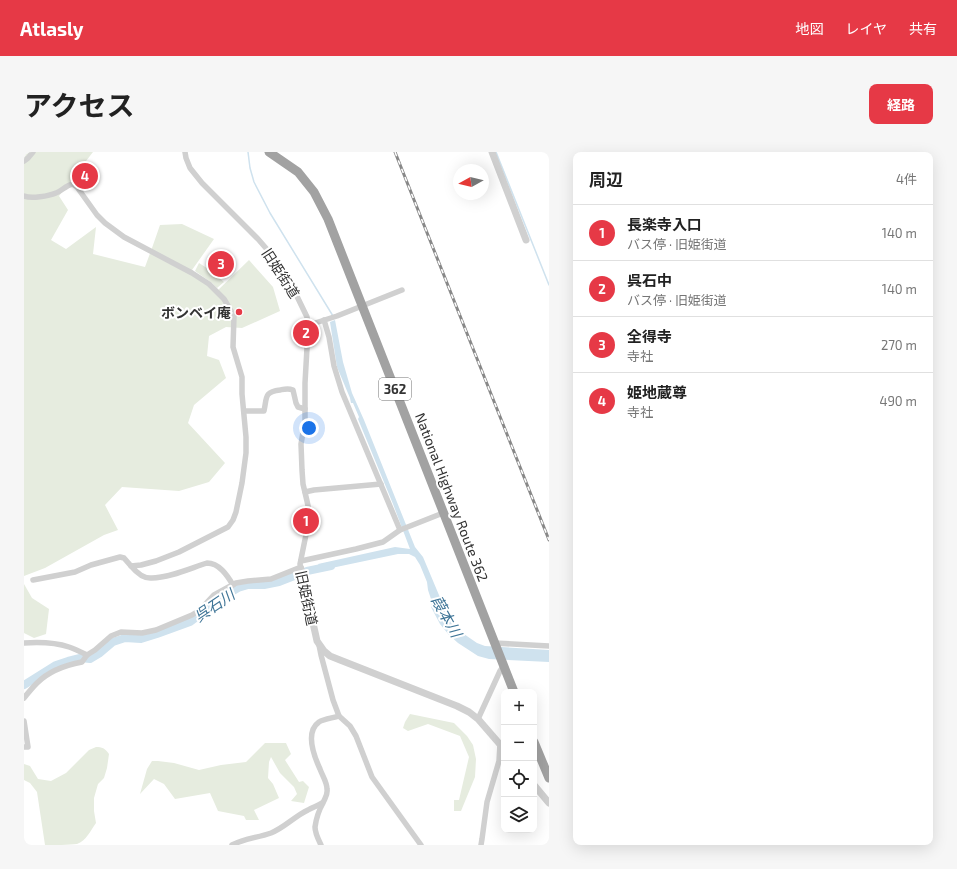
<!DOCTYPE html>
<html lang="ja">
<head>
<meta charset="utf-8">
<style>
	:root { --surface:#fff; --page:#f6f6f6; --text:#222; --muted:#767676; --line:#e0e0e0; --accent:#e63946 }
	body { margin:0; font-family:"Exo 2","Noto Sans JP",sans-serif; background:var(--page); color:var(--text) }
	.controls { position:absolute; right:12px; bottom:12px; display:grid; overflow:hidden; border-radius:8px; box-shadow:0 4px 16px #0002 }
	.controls button { width:36px; height:36px; display:grid; place-items:center; padding:0; border:0; border-bottom:1px solid var(--line); background:var(--surface); color:var(--text); font:20px sans-serif }
	.compass { position:absolute; left:429px; top:12px; width:36px; height:36px; border-radius:50%; background:var(--surface); box-shadow:0 4px 16px #0002; rotate:262deg }
	.you { position:absolute; left:285px; top:276px; width:14px; height:14px; margin:-10px; border:3px solid #fff; border-radius:50%; background:#1a73e8; box-shadow:0 0 0 6px #1a73e833 }
	.badge { display:grid; place-items:center; width:26px; height:26px; border-radius:50%; background:var(--accent); color:#fff; font-size:13px; font-weight:700 }
	.pin { position:absolute; translate:-50% -50%; border:2px solid #fff; box-shadow:0 1px 4px #0006 }
	.list { margin:0; padding:0; list-style:none }
	h2 { display:flex; justify-content:space-between; align-items:center; height:52px; margin:0; padding:0 16px; font-size:17px }
	h2 small { font-size:13px; font-weight:400; color:var(--muted) }
	.list li { display:grid; grid-template-columns:26px 1fr auto; gap:12px; align-items:center; box-sizing:border-box; height:56px; padding:0 16px; border-top:1px solid var(--line) }
	.list b { display:block; font-size:15px; white-space:nowrap }
	.list p { margin:0; font-size:13px; white-space:nowrap; color:var(--muted) }
	.list em { font-size:13px; font-style:normal; color:var(--muted) }
	.icon { flex:none; width:22px; height:22px; fill:none; stroke:currentColor; stroke-width:2; stroke-linecap:round; stroke-linejoin:round }
	.map { position:relative; flex:none; width:525px; height:693px; overflow:hidden; border-radius:8px }
	header { display:flex; align-items:center; gap:24px; box-sizing:border-box; height:56px; padding:0 20px; background:var(--accent); color:#fff }
	header strong { font-size:19px }
	nav { display:flex; gap:22px; margin-inline-start:auto; font-size:14px }
	.intro { display:flex; align-items:center; justify-content:space-between; box-sizing:border-box; height:96px; padding:0 24px }
	h1 { margin:0; font-size:28px }
	.button { padding:10px 18px; border-radius:8px; background:var(--accent); color:#fff; font-size:14px; font-weight:700 }
	main { display:flex; gap:24px; padding:0 24px }
	aside { flex:1; background:var(--surface); border-radius:8px; box-shadow:0 4px 16px #0002 }
	.map>svg:first-child { display:block }
	.green { fill:#e6ecdf }
	.water { fill:#cfe2ee }
	.lines { fill:none; stroke-linecap:round; stroke-linejoin:round }
	.stream { stroke:#cfe2ee; stroke-width:1.5 }
	.river { stroke:#cfe2ee; stroke-width:8 }
	.minor { stroke:#d0d0d0; stroke-width:5.5 }
	.tertiary { stroke:#d0d0d0; stroke-width:7 }
	.trunk { stroke:#a2a2a2; stroke-width:9 }
	.rail-casing { stroke:#888; stroke-width:3 }
	.rail { stroke:#fff; stroke-width:1.5; stroke-dasharray:4.5; stroke-linecap:butt }
	.poi-dot { fill:#e63946; stroke:#fff; stroke-width:1.5 }
	.labels { text-anchor:middle; dominant-baseline:central; stroke-width:4; stroke-linejoin:round; paint-order:stroke }
	.shield { fill:#fff; stroke:#707070; stroke-width:1 }
	.shield-label { font-size:13px; font-weight:bold; fill:#333 }
	.street-label { font-size:14px; fill:#333; stroke:#fff }
	.poi-label { font-size:14px; font-weight:bold; fill:#333; stroke:#fff; text-anchor:end }
	.water-label { font-size:15px; font-style:italic; fill:#3f7597; stroke:#fff }
</style>
</head>
<body>
<header>
<strong>Atlasly</strong>
<nav><a>地図</a><a>レイヤ</a><a>共有</a></nav>
</header>
<div class="intro"><h1>アクセス</h1><a class="button">経路</a></div>
<main>
<div class="map">
<svg width="525" height="693" viewBox="0 0 525 693">
	<rect width="100%" height="100%" fill="#fff"/>
	<g class="green">
		<path d="M 0,0 L 69,0 L 35,44 L 44,58 L 27,88 L 42,97 L 72,75 L 69,102 L 121,115 L 128,96 L 136,73 L 158,72 L 190,87 L 168,118 L 191,141 L 225,108 L 249,135 L 256,159 L 218,176 L 202,175 L 185,184 L 183,204 L 195,208 L 202,226 L 170,253 L 164,271 L 201,311 L 185,330 L 155,339 L 98,335 L 81,353 L 94,378 L 80,383 L 21,416 L 0,424 Z"/>
		<path d="M 175,111 L 186,118 L 200,130 L 193,136 L 188,131 L 171,119 Z"/>
		<path d="M 0,432 L 8,446 L 25,457 L 22,482 L 10,486 L 0,481 Z"/>
		<path d="M 386,562 L 430,571 L 443,584 L 449,593 L 452,607 L 451,625 L 437,659 L 430,659 L 430,648 L 435,648 L 445,605 L 436,584 L 404,572 L 384,579 L 379,576 L 381,570 Z"/>
		<path d="M 241,591 L 262,591 L 267,602 L 261,608 L 275,630 L 279,629 L 285,635 L 280,651 L 267,649 L 273,642 L 270,635 L 256,621 L 247,605 L 245,610 L 244,626 L 249,632 L 255,646 L 230,658 L 235,668 L 222,668 L 220,664 L 194,659 L 186,641 L 151,647 L 140,632 L 130,627 L 116,642 L 123,617 L 128,609 L 134,609 L 150,611 L 175,618 L 197,613 L 222,610 Z"/>
		<path d="M 72,595 C 78,595 81,596 85,602 L 83,616 L 80,626 L 74,632 L 70,646 L 70,659 L 72,671 C 67,678 62,689 53,692 C 47,693 28,693 21,693 L 13,640 L 6,631 L 0,628 L 0,612 L 6,614 L 14,627 L 27,629 L 42,621 L 65,598 Z"/>
	</g>
	<path class="water" d="M 311,168 L 319,210 L 328,241 L 340,268 L 391,395 L 399,405 L 420,455 L 428,470 L 437,480 L 453,491 L 461,494 L 525,498 L 525,510 L 465,507 L 454,504 L 434,491 L 425,483 L 416,472 L 407,455 L 408,450 L 404,438 L 403,430 L 396,413 L 391,405 L 385,402 L 374,402 L 298,418 L 294,412 L 371,395 L 386,397 L 369,352 L 334,267 L 335,265 L 329,251 L 327,251 L 326,246 L 313,215 L 306,170 Z"/>
	<g class="lines">
		<g class="stream">
			<path d="M 224,0 L 226,16 L 230,30 L 246,61 L 309,164"/>
			<path d="M 472,0 L 525,133"/>
		</g>
		<path class="river" d="M 0,533 L 32,513 L 44,509 L 56,506 L 66,507 L 76,501 L 89,490 L 101,486 L 117,487 L 133,482 L 166,470 L 178,461 L 187,452 L 214,436 L 224,433 L 240,433 L 255,430 L 283,419 L 307,414"/>
		<g class="minor">
			<path d="M 161,0 L 162,6 L 166,16 L 178,31 L 234,87 L 247,102 L 268,134 L 283,165 L 285,181 L 283,196 L 281,231 L 281,269 L 277,292 L 278,318 L 279,332 L 283,349 L 286,363 L 276,412 L 277,417"/>
			<path d="M 0,9 L 4,6 L 9,0"/>
			<path d="M 0,44 C 7,47 25,44 32,41 C 38,39 42,33 49,32 L 53,35 L 73,63 L 81,71 L 100,85 L 168,121 L 185,132 L 200,147 L 210,164 L 209,195 L 218,225 L 218,242 L 222,285 L 222,301 L 218,331 L 212,360 L 209,368 L 204,375 L 155,400 L 132,409 L 117,413 L 107,414 C 112,420 120,427 128,426 C 145,426 167,416 183,411 C 195,411 203,423 209,433"/>
			<path d="M 300,168 L 305,185 L 310,214 L 318,240 L 376,378"/>
			<path d="M 285,173 L 313,164 L 378,138"/>
			<path d="M 220,259 L 240,259 C 243,245 240,240 256,238 C 261,237 264,236 269,238 L 272,251 L 274,255 L 281,257"/>
			<path d="M 281,340 L 290,338 L 357,332"/>
			<path d="M 277,409 L 332,397 L 359,390 L 376,378 L 419,361"/>
			<path d="M 9,428 L 51,420 L 67,413 L 96,405 L 100,406 L 107,414"/>
			<path d="M 0,491 C 15,490 30,490 45,495 C 51,497 57,500 63,503"/>
			<path d="M 470,491 L 525,494"/>
			<path d="M 295,493 L 297,503 L 309,548 L 315,564 L 326,574 L 332,584 L 348,625 L 397,693"/>
			<path d="M 0,546 C 4,541 8,536 13,531 C 25,519 42,513 58,510 L 63,503 L 71,498 L 87,484 L 97,480 L 118,481 L 132,478 L 168,463 L 176,458 L 190,443 L 212,431 L 224,429 L 247,427 L 277,415"/>
			<path d="M 454,567 L 476,519 L 479,515"/>
			<path d="M 0,569 L 4,595 L 0,595"/>
			<path d="M 208,693 C 221,686 233,686 247,681 C 260,676 271,664 284,658 C 289,655 294,654 298,651"/>
			<path d="M 297,693 C 294,687 291,681 291,675 C 292,668 295,658 299,651 C 301,646 304,643 303,637 C 303,630 298,623 296,617 C 290,604 281,580 295,570 C 300,567 309,566 315,564"/>
			<path d="M 457,693 L 458,687 L 463,650 L 475,609 L 476,592"/>
		</g>
		<g class="tertiary">
			<path d="M 468,0 L 502,88"/>
			<path d="M 277,417 L 293,489 L 300,499 L 306,504 L 316,508 L 433,554 L 445,560 L 454,567 L 480,597"/>
			<path d="M 510,633 L 525,651"/>
		</g>
		<g class="trunk">
			<path d="M 245,0 L 274,20 L 290,40 L 304,67 L 490,540"/>
			<path d="M 510,590 L 525,626"/>
		</g>
		<defs>
			<path id="rail" d="M 371,0 L 525,388"/>
		</defs>
		<use href="#rail" class="rail-casing"/>
		<use href="#rail" class="rail"/>
	</g>
	<circle class="poi-dot" cx="215" cy="160" r="4"/>
	<g class="labels">
		<rect class="shield" x="355" y="226" width="32" height="22" rx="3"/>
		<g class="shield-label">
			<text x="371" y="237">362</text>
		</g>
		<g class="street-label">
			<text transform="translate(257 121) rotate(57)">旧姫街道</text>
			<text transform="translate(428 345) rotate(69)">National Highway Route 362</text>
			<text transform="translate(283 446) rotate(78)">旧姫街道</text>
		</g>
		<g class="poi-label">
			<text x="207" y="160">ボンベイ庵</text>
		</g>
		<g class="water-label">
			<text transform="translate(190 453) rotate(-34)">呉石川</text>
			<text transform="translate(423 464) rotate(61)">葭本川</text>
		</g>
	</g>
</svg>
<div class="controls">
<button>+</button>
<button>−</button>
<button><svg class="icon" aria-label="locate" viewBox="0 0 24 24"><circle cx="12" cy="12" r="6"/><path d="M12 2v4M12 18v4M2 12h4M18 12h4"/></svg></button>
<button><svg class="icon" aria-label="layers" viewBox="0 0 24 24"><path d="M12 4l9 5-9 5-9-5zM3 14l9 5 9-5"/></svg></button>
</div>
<svg class="compass" viewBox="-18 -18 36 36"><path d="M0-13l5 13h-10z" fill="#e53935"/><path d="M0 13l5-13h-10z" fill="#767676"/></svg>
<div class="you"></div>
<div class="pin badge" style="left:282px;top:369px">1</div>
<div class="pin badge" style="left:282px;top:181px">2</div>
<div class="pin badge" style="left:197px;top:112px">3</div>
<div class="pin badge" style="left:61px;top:24px">4</div>
</div>
<aside>
<h2>周辺<small>4件</small></h2>
<ul class="list">
<li><span class="badge">1</span><div><b>長楽寺入口</b><p>バス停 · 旧姫街道</p></div><em>140 m</em></li>
<li><span class="badge">2</span><div><b>呉石中</b><p>バス停 · 旧姫街道</p></div><em>140 m</em></li>
<li><span class="badge">3</span><div><b>全得寺</b><p>寺社</p></div><em>270 m</em></li>
<li><span class="badge">4</span><div><b>姫地蔵尊</b><p>寺社</p></div><em>490 m</em></li>
</ul>
</aside>
</main>
</body>
</html>
